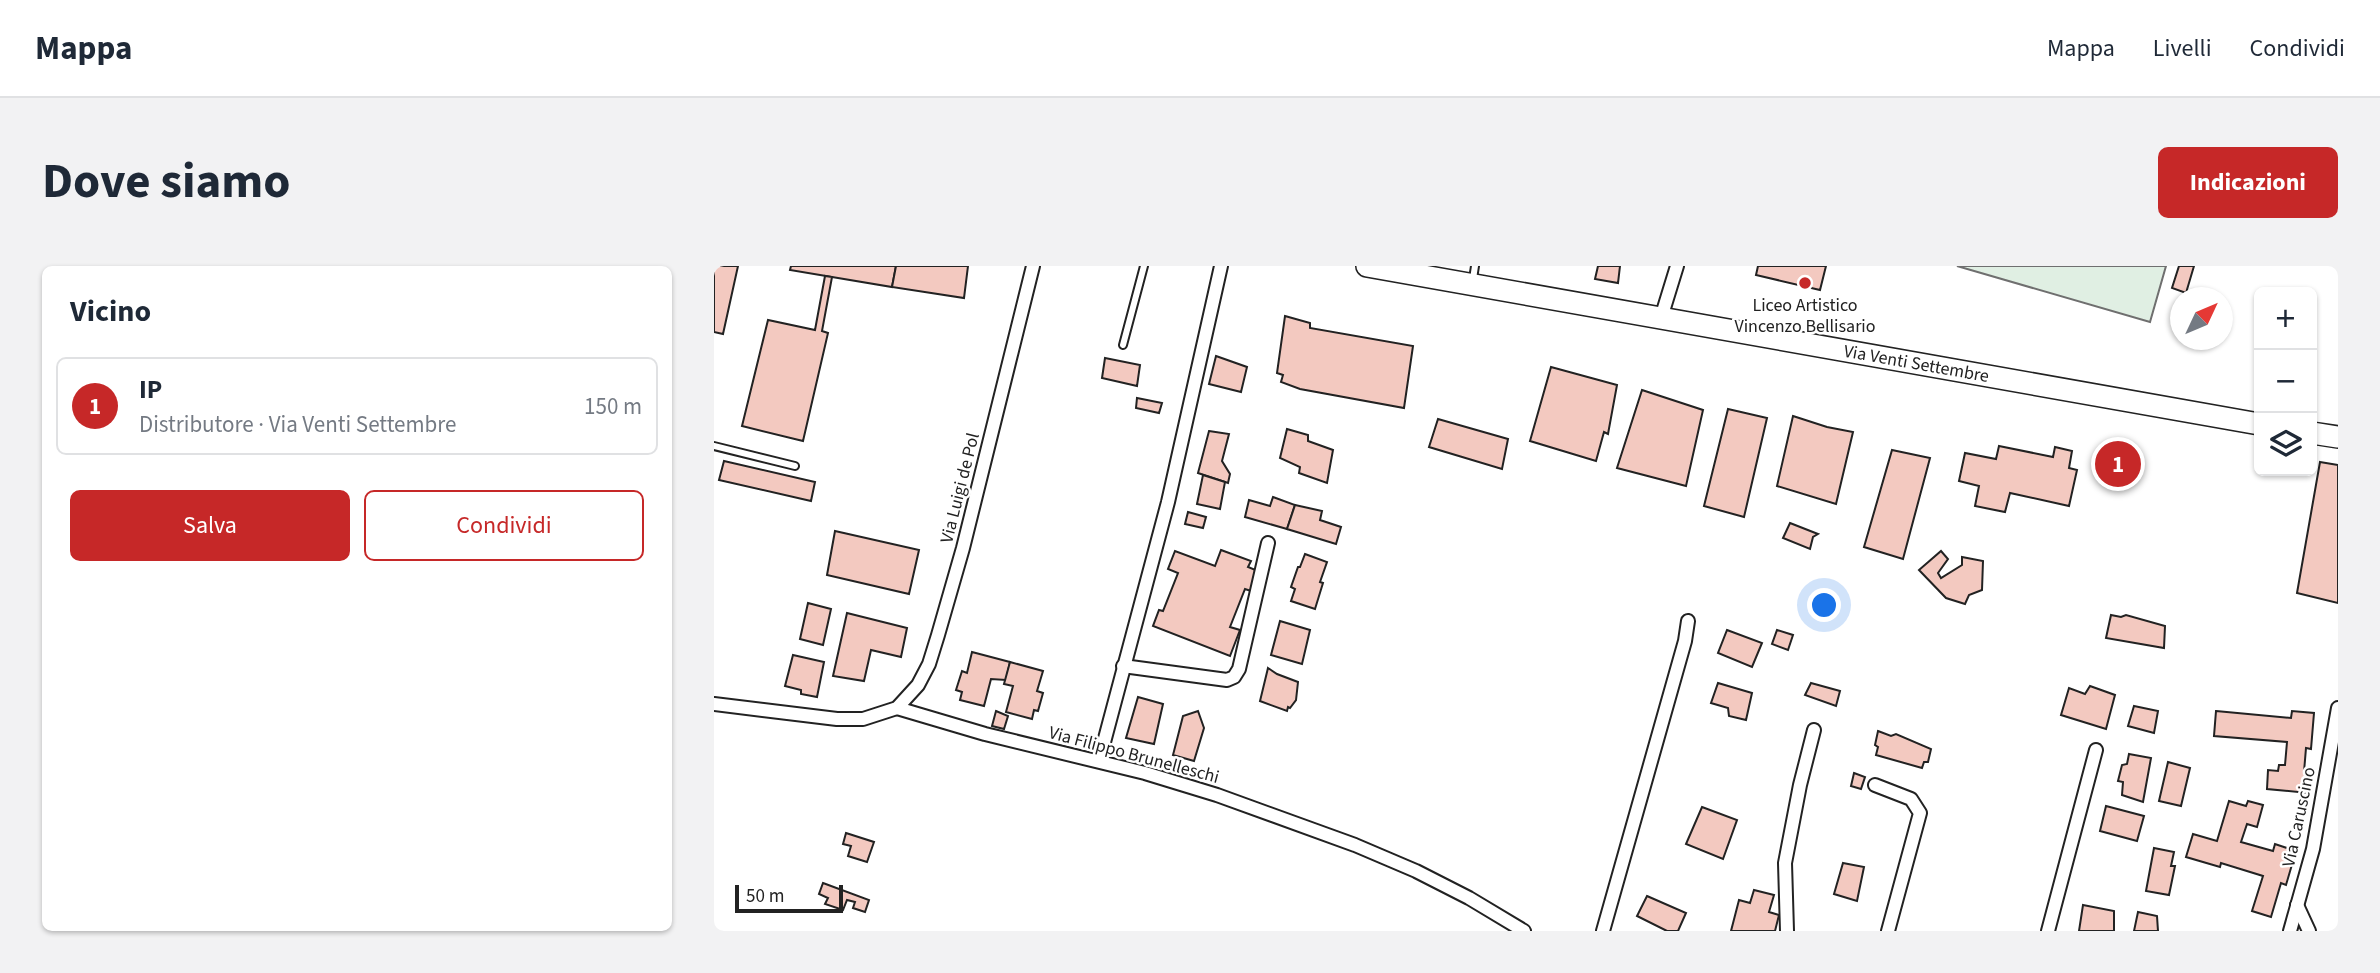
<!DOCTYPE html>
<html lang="it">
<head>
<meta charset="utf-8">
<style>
	:root { --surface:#fff; --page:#f2f2f3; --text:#1f2937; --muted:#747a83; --line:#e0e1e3; --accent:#c62828 }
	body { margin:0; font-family:"Source Sans 3",sans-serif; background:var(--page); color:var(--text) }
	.controls { position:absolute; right:21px; top:21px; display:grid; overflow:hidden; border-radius:10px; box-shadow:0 2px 5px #0004 }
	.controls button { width:63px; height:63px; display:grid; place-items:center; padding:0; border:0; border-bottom:2px solid var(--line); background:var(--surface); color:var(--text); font:35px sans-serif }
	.compass { position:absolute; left:1456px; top:21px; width:63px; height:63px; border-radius:50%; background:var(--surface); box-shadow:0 2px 5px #0004; rotate:46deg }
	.scale { position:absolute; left:21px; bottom:18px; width:108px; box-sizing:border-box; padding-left:7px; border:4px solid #222; border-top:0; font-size:19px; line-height:24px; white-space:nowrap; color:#222; -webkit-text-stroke:5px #fff; paint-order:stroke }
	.you { position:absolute; left:1111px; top:340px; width:24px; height:24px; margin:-18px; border:5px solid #fff; border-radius:50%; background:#1a73e8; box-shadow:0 0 0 10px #1a73e833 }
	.badge { display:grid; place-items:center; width:46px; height:46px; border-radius:50%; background:var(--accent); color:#fff; font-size:23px; font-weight:700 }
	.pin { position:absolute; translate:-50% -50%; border:4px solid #fff; box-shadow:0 2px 7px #0006 }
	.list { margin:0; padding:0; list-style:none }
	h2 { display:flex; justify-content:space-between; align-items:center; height:91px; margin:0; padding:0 28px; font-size:30px }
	h2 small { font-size:23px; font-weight:400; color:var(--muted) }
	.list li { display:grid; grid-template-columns:46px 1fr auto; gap:21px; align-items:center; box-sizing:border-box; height:98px; margin:0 14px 14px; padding:0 14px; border:2px solid var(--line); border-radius:10px }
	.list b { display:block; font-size:26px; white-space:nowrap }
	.list p { margin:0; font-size:23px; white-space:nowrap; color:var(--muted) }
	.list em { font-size:23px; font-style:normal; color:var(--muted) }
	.actions { display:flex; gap:14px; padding:21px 28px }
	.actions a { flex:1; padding:16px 0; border:2px solid var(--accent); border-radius:10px; text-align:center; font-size:24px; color:var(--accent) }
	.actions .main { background:var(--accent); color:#fff }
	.icon { flex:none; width:38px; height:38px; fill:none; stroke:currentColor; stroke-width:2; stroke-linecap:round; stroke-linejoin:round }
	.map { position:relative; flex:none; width:1624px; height:665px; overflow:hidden; border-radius:10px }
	header { display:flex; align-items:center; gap:42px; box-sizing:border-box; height:98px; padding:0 35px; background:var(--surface); border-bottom:2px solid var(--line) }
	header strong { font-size:33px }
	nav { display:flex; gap:38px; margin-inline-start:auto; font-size:24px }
	.intro { display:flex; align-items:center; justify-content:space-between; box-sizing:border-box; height:168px; padding:0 42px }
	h1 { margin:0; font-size:49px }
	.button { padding:18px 32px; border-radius:10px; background:var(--accent); color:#fff; font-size:24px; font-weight:700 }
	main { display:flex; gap:42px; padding:0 42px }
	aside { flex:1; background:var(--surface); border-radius:10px; box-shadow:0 2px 5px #0004 }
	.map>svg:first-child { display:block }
	.green { fill:#e0efe3; stroke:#6f6f6f; stroke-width:2 }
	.building { fill:#f3c9c0; stroke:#222; stroke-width:2 }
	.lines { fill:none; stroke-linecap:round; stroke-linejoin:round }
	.lane-casing { stroke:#222; stroke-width:10 }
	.street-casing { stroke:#222; stroke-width:16 }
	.primary-casing { stroke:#222; stroke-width:24 }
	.lane { stroke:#fff; stroke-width:6 }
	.street { stroke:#fff; stroke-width:12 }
	.primary { stroke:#fff; stroke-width:21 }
	.poi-dot { fill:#c62828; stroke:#fff; stroke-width:2.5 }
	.labels { text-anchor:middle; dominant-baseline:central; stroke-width:5; stroke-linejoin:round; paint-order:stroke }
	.poi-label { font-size:18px; fill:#222; stroke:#fff }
	.street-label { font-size:18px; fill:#222; stroke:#fff }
</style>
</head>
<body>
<header>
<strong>Mappa</strong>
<nav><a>Mappa</a><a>Livelli</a><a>Condividi</a></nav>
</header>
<div class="intro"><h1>Dove siamo</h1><a class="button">Indicazioni</a></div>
<main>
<aside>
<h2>Vicino<small></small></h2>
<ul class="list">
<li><span class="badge">1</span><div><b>IP</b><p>Distributore · Via Venti Settembre</p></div><em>150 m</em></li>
</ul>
<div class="actions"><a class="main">Salva</a><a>Condividi</a></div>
</aside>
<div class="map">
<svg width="1624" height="665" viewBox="0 0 1624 665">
	<rect width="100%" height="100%" fill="#fff"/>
	<path class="green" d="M 1243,0 L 1452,0 L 1436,56 Z"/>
	<g class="building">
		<path d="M 0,0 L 24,0 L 9,68 L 0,66 Z"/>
		<path d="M 77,0 L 182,0 L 178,21 L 76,4 Z"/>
		<path d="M 182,0 L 254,0 L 250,32 L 178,21 Z"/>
		<path d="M 884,0 L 906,0 L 904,17 L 881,13 Z"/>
		<path d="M 1044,0 L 1112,0 L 1106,24 L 1042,9 Z"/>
		<path d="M 1465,0 L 1480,0 L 1472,27 L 1458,22 Z"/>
		<path d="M 111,10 L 118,11 L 108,65 L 114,67 L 89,175 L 28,160 L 54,54 L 101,64 Z"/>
		<path d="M 571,50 L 596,57 L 596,62 L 699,80 L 690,142 L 586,123 L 567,116 L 569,109 L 563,107 Z"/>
		<path d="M 502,90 L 533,101 L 527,126 L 495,118 Z"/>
		<path d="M 391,92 L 426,99 L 423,120 L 388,112 Z"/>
		<path d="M 837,101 L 903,119 L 894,168 L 890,166 L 882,195 L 816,175 Z"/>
		<path d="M 928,124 L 989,144 L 972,220 L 903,202 Z"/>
		<path d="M 423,132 L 448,137 L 445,147 L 422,142 Z"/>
		<path d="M 1014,143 L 1053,152 L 1030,251 L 990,240 Z"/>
		<path d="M 1079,150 L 1113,161 L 1139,166 L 1122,238 L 1063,220 Z"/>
		<path d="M 724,153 L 794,173 L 788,203 L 715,181 Z"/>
		<path d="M 573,163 L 594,169 L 594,175 L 619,184 L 613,217 L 585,207 L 586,201 L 566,192 Z"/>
		<path d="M 495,165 L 515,168 L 508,195 L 516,208 L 514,217 L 484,207 Z"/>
		<path d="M 1285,180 L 1339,191 L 1341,181 L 1358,185 L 1355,202 L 1363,204 L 1355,240 L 1296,227 L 1291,246 L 1261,240 L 1265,220 L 1245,215 L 1251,187 L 1282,193 Z"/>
		<path d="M 1178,184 L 1216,192 L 1189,293 L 1150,281 Z"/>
		<path d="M 10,195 L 101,216 L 97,235 L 5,214 Z"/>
		<path d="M 1606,196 L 1624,199 L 1624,337 L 1583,327 Z"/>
		<path d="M 489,209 L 511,216 L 506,243 L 483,238 Z"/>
		<path d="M 559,231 L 581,239 L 573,263 L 531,251 L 535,234 L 556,240 Z"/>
		<path d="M 581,239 L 608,245 L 606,254 L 627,261 L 622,278 L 573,263 Z"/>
		<path d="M 474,246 L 492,251 L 489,262 L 471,258 Z"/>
		<path d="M 1076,257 L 1104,268 L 1099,271 L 1096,283 L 1069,272 Z"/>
		<path d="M 121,265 L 205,284 L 195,328 L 113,309 Z"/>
		<path d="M 507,284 L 537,295 L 534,301 L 544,305 L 537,325 L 531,323 L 516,361 L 526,364 L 516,390 L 439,360 L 445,344 L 449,345 L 464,307 L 454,303 L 461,285 L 501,300 Z"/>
		<path d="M 1227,285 L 1234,293 L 1224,307 L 1227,312 L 1248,299 L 1248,291 L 1269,295 L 1268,324 L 1255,329 L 1251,338 L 1232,332 L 1205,304 Z"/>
		<path d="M 591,288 L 613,296 L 606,316 L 609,317 L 601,343 L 577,335 L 581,323 L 577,321 L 584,301 L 586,301 Z"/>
		<path d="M 94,337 L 117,343 L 109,379 L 86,373 Z"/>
		<path d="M 133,347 L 193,362 L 187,391 L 157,384 L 150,415 L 119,410 Z"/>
		<path d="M 1397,349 L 1407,351 L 1412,349 L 1451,360 L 1450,382 L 1392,372 Z"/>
		<path d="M 566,355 L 596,364 L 588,398 L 557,389 Z"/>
		<path d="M 1013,364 L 1048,377 L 1038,401 L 1004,387 Z"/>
		<path d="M 1063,364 L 1079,369 L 1074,384 L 1058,378 Z"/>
		<path d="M 258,386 L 296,396 L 292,414 L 277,413 L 270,440 L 246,434 L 248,426 L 242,424 L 248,405 L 253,407 Z"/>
		<path d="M 79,389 L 110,396 L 103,431 L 87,428 L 87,424 L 71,420 Z"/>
		<path d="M 296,396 L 329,405 L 323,425 L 329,427 L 324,445 L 320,444 L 318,453 L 292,446 L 299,420 L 290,418 Z"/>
		<path d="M 554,402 L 563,408 L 584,416 L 582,434 L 576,442 L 574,441 L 573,445 L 546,435 Z"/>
		<path d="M 1004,417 L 1038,427 L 1032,454 L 1015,450 L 1014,442 L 997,437 Z"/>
		<path d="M 1097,417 L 1126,425 L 1122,440 L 1091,429 Z"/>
		<path d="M 1376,420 L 1401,429 L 1392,463 L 1347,449 L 1355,422 L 1371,428 Z"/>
		<path d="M 424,431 L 449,438 L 440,478 L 412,472 Z"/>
		<path d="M 1420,440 L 1444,445 L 1440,467 L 1414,460 Z"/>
		<path d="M 282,445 L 294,450 L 290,463 L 278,460 Z"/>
		<path d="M 484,445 L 490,462 L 480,495 L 459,489 L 469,450 Z"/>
		<path d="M 1502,445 L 1577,452 L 1578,445 L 1600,447 L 1597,483 L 1592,482 L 1590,506 L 1595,507 L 1594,527 L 1553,523 L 1554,504 L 1564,505 L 1565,499 L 1571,499 L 1573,476 L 1500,470 Z"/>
		<path d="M 1164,465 L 1177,470 L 1182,468 L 1217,483 L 1214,496 L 1210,496 L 1208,502 L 1162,489 L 1164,481 L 1161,479 Z"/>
		<path d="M 1415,488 L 1437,492 L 1429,536 L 1408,529 L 1409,516 L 1404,515 L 1408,499 L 1413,498 Z"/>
		<path d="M 1454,496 L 1476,502 L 1467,540 L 1445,535 Z"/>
		<path d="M 1140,507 L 1151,511 L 1147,523 L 1137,520 Z"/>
		<path d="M 1515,535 L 1532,540 L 1534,535 L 1549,539 L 1543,561 L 1533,558 L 1527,576 L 1559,585 L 1561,578 L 1582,585 L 1572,619 L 1567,617 L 1557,651 L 1538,645 L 1549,610 L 1507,597 L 1506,601 L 1472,591 L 1479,568 L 1503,575 Z"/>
		<path d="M 1392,540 L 1430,550 L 1423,575 L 1386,565 Z"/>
		<path d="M 988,541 L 1023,554 L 1009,593 L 972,578 Z"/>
		<path d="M 132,567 L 160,576 L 153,596 L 134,590 L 137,580 L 129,578 Z"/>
		<path d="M 1440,582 L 1460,586 L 1457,600 L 1461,600 L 1455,629 L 1432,625 Z"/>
		<path d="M 1129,597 L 1150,601 L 1143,635 L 1120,628 Z"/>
		<path d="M 109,617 L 155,634 L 151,646 L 139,642 L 141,636 L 133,634 L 129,644 L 111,638 L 114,632 L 105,628 Z"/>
		<path d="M 1040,624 L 1060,629 L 1055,646 L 1065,649 L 1061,665 L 1017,665 L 1025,634 L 1036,637 Z"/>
		<path d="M 933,630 L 972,647 L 964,665 L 953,665 L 923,650 Z"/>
		<path d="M 1369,639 L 1400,645 L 1400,665 L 1365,665 Z"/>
		<path d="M 1424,646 L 1443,650 L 1444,665 L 1420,665 Z"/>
	</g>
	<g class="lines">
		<defs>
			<g id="lane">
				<path d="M 759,13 L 761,0"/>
				<path d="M 409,79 L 430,0"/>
				<path d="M 0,180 L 81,200"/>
			</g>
			<g id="street">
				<path d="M 947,52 L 963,0"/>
				<path d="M 409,400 L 513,414 L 520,411 L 525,403 L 554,277"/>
				<path d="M 0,438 L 123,453 L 149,453 L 183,442 L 204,419 L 215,398 L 224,369 L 249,282 L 319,0"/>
				<path d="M 183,442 L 271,468 L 431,507 L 503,529 L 641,579 L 702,605 L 755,632 L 810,665"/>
				<path d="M 385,495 L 454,236 L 507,0"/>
				<path d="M 1161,519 L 1197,533 L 1206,547 L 1174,665"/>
				<path d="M 1583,639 L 1595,665"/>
				<path d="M 889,665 L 971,375 L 974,355"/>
				<path d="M 1073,665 L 1071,597 L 1086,519 L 1100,464"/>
				<path d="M 1334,665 L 1382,484"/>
				<path d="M 1576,665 L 1599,583 L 1624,442"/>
			</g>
			<g id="primary">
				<path id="s1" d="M 653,0 L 1545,158"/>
				<path d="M 1598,167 L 1624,171"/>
			</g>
		</defs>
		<use href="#lane" class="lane-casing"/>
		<use href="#street" class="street-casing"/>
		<use href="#primary" class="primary-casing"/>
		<use href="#lane" class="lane"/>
		<use href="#street" class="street"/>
		<use href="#primary" class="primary"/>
	</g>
	<circle class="poi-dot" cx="1091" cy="17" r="7"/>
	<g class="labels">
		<g class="poi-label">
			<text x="1091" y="39">Liceo Artistico<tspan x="1091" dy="21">Vincenzo Bellisario</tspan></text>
		</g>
		<g class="street-label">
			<text stroke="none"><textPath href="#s1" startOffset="558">Via Venti Settembre</textPath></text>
			<text transform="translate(246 222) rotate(-76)">Via Luigi de Pol</text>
			<text transform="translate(420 489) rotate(15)">Via Filippo Brunelleschi</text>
			<text transform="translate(1585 551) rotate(-78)">Via Caruscino</text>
		</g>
	</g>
</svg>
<div class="controls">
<button>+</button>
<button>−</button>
<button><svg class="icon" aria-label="layers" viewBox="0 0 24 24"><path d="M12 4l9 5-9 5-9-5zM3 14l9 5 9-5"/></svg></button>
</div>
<svg class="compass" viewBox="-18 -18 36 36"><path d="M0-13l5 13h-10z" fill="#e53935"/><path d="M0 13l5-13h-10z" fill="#747a83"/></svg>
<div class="scale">50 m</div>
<div class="you"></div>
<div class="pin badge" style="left:1404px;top:198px">1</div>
</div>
</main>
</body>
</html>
